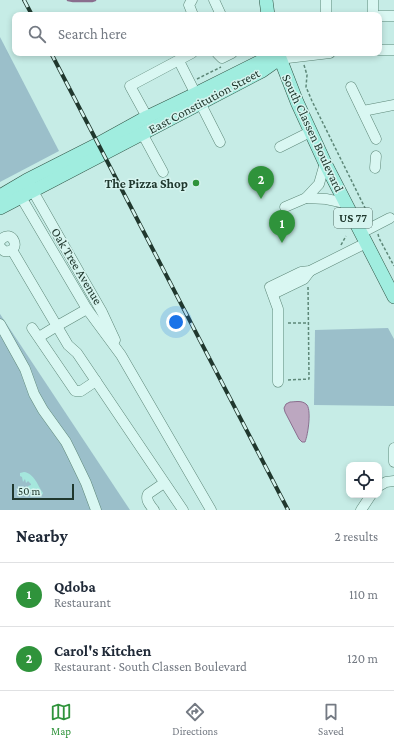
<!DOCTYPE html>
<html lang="en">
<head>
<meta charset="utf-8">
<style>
	:root { --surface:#fff; --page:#f2f2f3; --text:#1f2937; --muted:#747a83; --line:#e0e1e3; --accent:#2f933b }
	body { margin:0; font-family:"Crimson Pro",serif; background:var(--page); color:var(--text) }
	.controls { position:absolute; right:12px; bottom:12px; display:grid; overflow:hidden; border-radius:8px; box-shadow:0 2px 6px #0003 }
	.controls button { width:36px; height:36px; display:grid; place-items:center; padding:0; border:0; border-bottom:1px solid var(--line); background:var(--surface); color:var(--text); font:20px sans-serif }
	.scale { position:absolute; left:12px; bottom:10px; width:62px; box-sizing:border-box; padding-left:4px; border:2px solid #20382e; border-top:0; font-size:11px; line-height:14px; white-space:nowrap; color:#20382e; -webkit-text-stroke:3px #d6f4ef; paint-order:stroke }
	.you { position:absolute; left:176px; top:322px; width:14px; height:14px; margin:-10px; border:3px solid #fff; border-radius:50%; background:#1a73e8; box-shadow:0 0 0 6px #1a73e833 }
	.badge { display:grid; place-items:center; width:26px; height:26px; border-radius:50%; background:var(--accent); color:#fff; font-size:13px; font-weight:700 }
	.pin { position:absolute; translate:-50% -33px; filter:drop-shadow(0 1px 2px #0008) }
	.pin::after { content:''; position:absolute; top:21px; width:14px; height:12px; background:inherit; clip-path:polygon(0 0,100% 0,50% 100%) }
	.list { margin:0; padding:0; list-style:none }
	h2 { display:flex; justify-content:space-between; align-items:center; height:52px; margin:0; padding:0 16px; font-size:17px }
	h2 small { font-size:13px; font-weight:400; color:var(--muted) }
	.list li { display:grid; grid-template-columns:26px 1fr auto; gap:12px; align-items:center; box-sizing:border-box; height:64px; padding:0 16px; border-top:1px solid var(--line) }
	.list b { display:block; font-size:15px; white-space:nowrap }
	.list p { margin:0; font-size:13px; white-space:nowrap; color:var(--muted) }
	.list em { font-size:13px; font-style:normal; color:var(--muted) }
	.icon { flex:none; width:22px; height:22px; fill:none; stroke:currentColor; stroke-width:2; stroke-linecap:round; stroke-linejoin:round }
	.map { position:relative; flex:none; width:394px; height:510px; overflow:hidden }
	.search { position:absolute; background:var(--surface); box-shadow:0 2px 6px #0003; left:12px; right:12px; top:12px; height:44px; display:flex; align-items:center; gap:10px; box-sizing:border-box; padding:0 14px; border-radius:8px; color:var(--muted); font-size:15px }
	.sheet { height:180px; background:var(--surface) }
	nav { display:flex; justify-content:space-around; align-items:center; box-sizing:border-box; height:56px; border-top:1px solid var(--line); background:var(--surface); font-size:11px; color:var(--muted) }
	nav a { display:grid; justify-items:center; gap:2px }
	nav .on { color:var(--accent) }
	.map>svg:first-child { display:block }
	.green { fill:#9bbfca }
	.sand { fill:#a5e7dd }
	.water { fill:#bca7c0; stroke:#8a6e8e }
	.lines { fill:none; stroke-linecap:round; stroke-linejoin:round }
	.stream { stroke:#8a6e8e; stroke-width:2.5 }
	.minor-casing { stroke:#5d8778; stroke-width:11 }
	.major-casing { stroke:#315546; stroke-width:14 }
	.path { stroke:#5d8778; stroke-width:1.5; stroke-dasharray:3 2; stroke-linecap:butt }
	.minor { stroke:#d9f7f2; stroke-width:10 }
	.major { stroke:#a0eddf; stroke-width:13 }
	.rail-casing { stroke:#20382e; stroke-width:4 }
	.rail { stroke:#d6f4ef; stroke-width:2.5; stroke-dasharray:8; stroke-linecap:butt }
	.poi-dot { fill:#2f933b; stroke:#d6f4ef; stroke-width:1.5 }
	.labels { text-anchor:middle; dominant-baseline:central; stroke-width:3; stroke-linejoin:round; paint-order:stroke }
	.shield { fill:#d6f4ef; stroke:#577068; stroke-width:1 }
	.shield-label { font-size:12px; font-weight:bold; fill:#20382e }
	.street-label { font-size:13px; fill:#20382e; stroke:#d6f4ef }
	.poi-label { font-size:13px; font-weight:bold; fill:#20382e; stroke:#d6f4ef; text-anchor:end }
</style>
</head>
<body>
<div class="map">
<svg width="394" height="510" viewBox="0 0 394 510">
	<rect width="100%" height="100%" fill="#c6ece6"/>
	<g class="green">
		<path d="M 0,37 L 59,151 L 0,182 Z"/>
		<path d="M 0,314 L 130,510 L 0,510 Z"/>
		<path d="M 388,328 L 394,339 L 394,406 L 314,405 L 315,330 Z"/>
	</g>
	<path class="sand" d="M 24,472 C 34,473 38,486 43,493 L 42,495 L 37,496 L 34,493 L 35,491 L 34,489 L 31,492 L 31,490 L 28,490 L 28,486 L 31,485 L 31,484 L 28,481 L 26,483 L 25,479 L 23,482 L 22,477 L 20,476 L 20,473 Z"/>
	<path class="water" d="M 290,402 C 295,402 301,400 306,404 C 312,408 308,435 305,442 L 302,442 L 299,439 L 285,412 L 284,408 L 286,404 Z"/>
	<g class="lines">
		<path class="stream" d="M 68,0 L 73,1 L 92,1 L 95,0"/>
		<defs>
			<g id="minor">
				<path d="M 192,0 L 189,5 L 193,15"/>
				<path d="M 214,0 L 221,15"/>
				<path d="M 326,0 L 326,15"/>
				<path d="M 373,0 L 373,15"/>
				<path d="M 379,16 L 394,16"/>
				<path d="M 379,50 L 394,50"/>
				<path d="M 217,53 L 222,58 L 232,53"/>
				<path d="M 279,59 L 330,53"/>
				<path d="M 179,61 L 220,142"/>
				<path d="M 351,87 L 376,139"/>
				<path d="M 363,111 L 394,105"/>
				<path d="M 147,117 L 130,86 L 192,53"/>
				<path d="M 142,133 L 163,172"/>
				<path d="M 280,147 L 310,132"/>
				<path d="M 375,168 L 376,156"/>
				<path d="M 30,186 L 79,272 L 102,312 L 115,340"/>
				<path d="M 18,192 L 87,309 L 121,355 L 211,510"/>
				<path d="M 306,198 L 326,199 L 345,203"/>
				<path d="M 285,207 L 306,198 L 319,184 L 325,163"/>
				<path d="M 361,233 L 390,218"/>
				<path d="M 0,241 C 12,225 24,254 4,251 L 0,247"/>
				<path d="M 12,250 L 68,345 L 77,353 L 183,510"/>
				<path d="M 273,294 L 304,279 L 310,271"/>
				<path d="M 0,324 L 25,369 L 34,394 L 43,410 L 66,442 L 72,454 L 86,483 L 96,510"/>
				<path d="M 32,328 L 75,391 L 81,391 L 96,381"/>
				<path d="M 39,337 L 57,326 L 87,309"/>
				<path d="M 278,382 L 278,309 L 270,287 L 301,272 L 310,271 L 366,243"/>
				<path d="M 394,448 L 394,462"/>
				<path d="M 379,486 L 386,482 L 394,481"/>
				<path d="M 154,510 C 150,505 145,500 148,494 L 164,483"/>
				<path d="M 361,510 L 371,495"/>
			</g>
			<g id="major">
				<path d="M 266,0 L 268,15"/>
				<path d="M 278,53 L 297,102 L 325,163 L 394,297"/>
				<path d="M 0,196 L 27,180 L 98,144 L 147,117 L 195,94 L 261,61 L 277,59"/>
				<path d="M 0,208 L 262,71 L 279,59"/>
			</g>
		</defs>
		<use href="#minor" class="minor-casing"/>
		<use href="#major" class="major-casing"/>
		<g class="path">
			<path d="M 304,65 L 307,75 L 306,87 L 312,101 L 370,218"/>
			<path d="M 197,79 L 221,67"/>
			<path d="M 378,234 L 379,238 L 394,266"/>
			<path d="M 341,245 L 346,236"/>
			<path d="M 288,323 L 308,323"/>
			<path d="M 288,380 L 309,379 L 308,286"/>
		</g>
		<use href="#minor" class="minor"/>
		<use href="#major" class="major"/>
		<defs>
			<g id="rail">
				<path d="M 24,0 L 32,15"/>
				<path d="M 51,53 L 288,510"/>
			</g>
		</defs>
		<use href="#rail" class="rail-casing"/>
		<use href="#rail" class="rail"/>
	</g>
	<circle class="poi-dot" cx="196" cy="183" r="4"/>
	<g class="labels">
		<rect class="shield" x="334" y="208" width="38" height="20" rx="3"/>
		<g class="shield-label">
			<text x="353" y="218">US 77</text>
		</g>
		<g class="street-label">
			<text transform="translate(204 101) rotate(-28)">East Constitution Street</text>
			<text transform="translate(313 133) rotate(65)">South Classen Boulevard</text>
			<text transform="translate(77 266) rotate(59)">Oak Tree Avenue</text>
		</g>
		<g class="poi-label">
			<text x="188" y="183">The Pizza Shop</text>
		</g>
	</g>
</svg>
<div class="controls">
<button><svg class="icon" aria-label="locate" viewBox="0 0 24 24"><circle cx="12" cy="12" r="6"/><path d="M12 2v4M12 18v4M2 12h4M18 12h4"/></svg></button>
</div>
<div class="scale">50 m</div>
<div class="you"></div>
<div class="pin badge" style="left:282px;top:243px">1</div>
<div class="pin badge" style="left:261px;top:199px">2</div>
<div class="search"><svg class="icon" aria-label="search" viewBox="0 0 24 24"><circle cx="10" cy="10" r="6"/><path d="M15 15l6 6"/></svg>Search here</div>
</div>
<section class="sheet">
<h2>Nearby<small>2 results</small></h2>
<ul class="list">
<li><span class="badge">1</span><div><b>Qdoba</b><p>Restaurant</p></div><em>110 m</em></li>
<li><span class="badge">2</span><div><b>Carol's Kitchen</b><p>Restaurant · South Classen Boulevard</p></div><em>120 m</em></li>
</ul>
</section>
<nav>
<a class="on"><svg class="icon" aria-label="map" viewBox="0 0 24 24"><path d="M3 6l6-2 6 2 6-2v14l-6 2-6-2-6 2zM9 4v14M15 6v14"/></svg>Map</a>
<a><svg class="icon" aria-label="directions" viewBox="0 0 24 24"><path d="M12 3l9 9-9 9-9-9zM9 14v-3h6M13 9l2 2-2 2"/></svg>Directions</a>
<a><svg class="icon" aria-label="saved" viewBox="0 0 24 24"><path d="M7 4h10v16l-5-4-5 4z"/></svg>Saved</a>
</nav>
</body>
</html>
